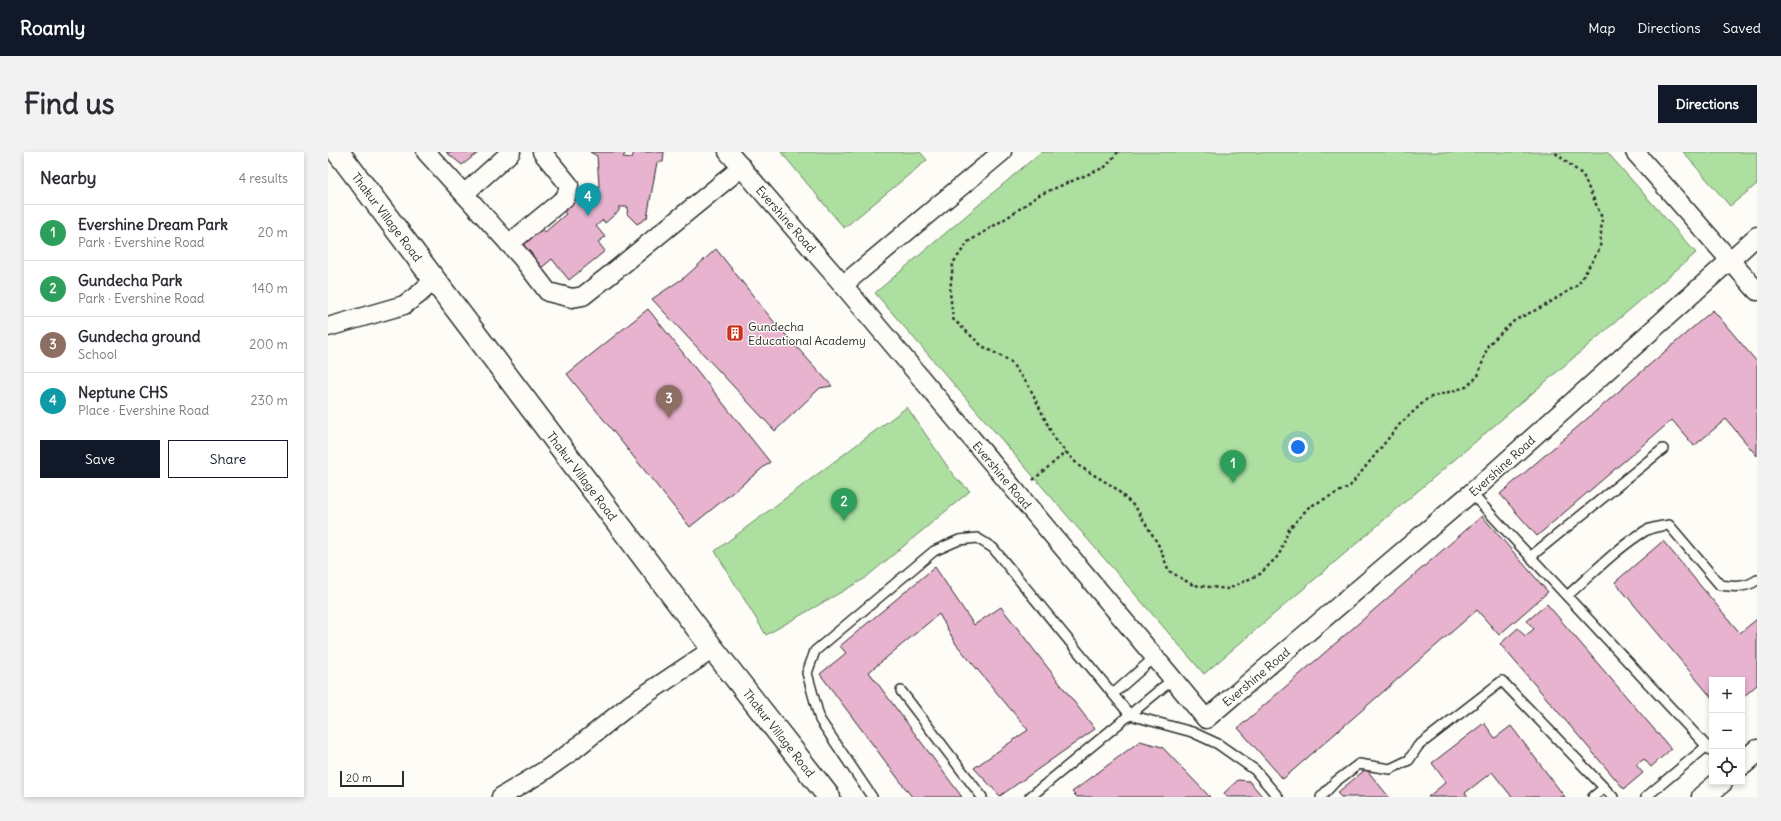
<!DOCTYPE html>
<html lang="en">
<head>
<meta charset="utf-8">
<style>
	:root { --surface:#fff; --page:#f2f2f3; --text:#2b2b33; --muted:#7c7c81; --line:#e1e1e2; --accent:#111827 }
	body { margin:0; font-family:Delius,sans-serif; background:var(--page); color:var(--text) }
	.controls { position:absolute; right:12px; bottom:12px; display:grid; overflow:hidden; border-radius:0px; box-shadow:0 2px 6px #0003 }
	.controls button { width:36px; height:36px; display:grid; place-items:center; padding:0; border:0; border-bottom:1px solid var(--line); background:var(--surface); color:var(--text); font:20px sans-serif }
	.scale { position:absolute; left:12px; bottom:10px; width:64px; box-sizing:border-box; padding-left:4px; border:2px solid #2b2b2b; border-top:0; font-size:11px; line-height:14px; white-space:nowrap; color:#2b2b2b; -webkit-text-stroke:3px #fdfcf7; paint-order:stroke }
	.you { position:absolute; left:970px; top:295px; width:14px; height:14px; margin:-10px; border:3px solid #fff; border-radius:50%; background:#1a73e8; box-shadow:0 0 0 6px #1a73e833 }
	.badge { display:grid; place-items:center; width:26px; height:26px; border-radius:50%; background:var(--accent); color:#fff; font-size:13px; font-weight:700 }
	.pin { position:absolute; translate:-50% -33px; filter:drop-shadow(0 1px 2px #0008) }
	.pin::after { content:''; position:absolute; top:21px; width:14px; height:12px; background:inherit; clip-path:polygon(0 0,100% 0,50% 100%) }
	.list { margin:0; padding:0; list-style:none }
	h2 { display:flex; justify-content:space-between; align-items:center; height:52px; margin:0; padding:0 16px; font-size:17px }
	h2 small { font-size:13px; font-weight:400; color:var(--muted) }
	.list li { display:grid; grid-template-columns:26px 1fr auto; gap:12px; align-items:center; box-sizing:border-box; height:56px; padding:0 16px; border-top:1px solid var(--line) }
	.list b { display:block; font-size:15px; white-space:nowrap }
	.list p { margin:0; font-size:13px; white-space:nowrap; color:var(--muted) }
	.list em { font-size:13px; font-style:normal; color:var(--muted) }
	.actions { display:flex; gap:8px; padding:12px 16px }
	.actions a { flex:1; padding:9px 0; border:1px solid var(--accent); border-radius:0px; text-align:center; font-size:14px; color:var(--accent) }
	.actions .main { background:var(--accent); color:#fff }
	.icon { flex:none; width:22px; height:22px; fill:none; stroke:currentColor; stroke-width:2; stroke-linecap:round; stroke-linejoin:round }
	.map { position:relative; flex:none; width:1429px; height:645px; overflow:hidden; border-radius:0px }
	header { display:flex; align-items:center; gap:24px; box-sizing:border-box; height:56px; padding:0 20px; background:var(--accent); color:#fff }
	header strong { font-size:19px }
	nav { display:flex; gap:22px; margin-inline-start:auto; font-size:14px }
	.intro { display:flex; align-items:center; justify-content:space-between; box-sizing:border-box; height:96px; padding:0 24px }
	h1 { margin:0; font-size:28px }
	.button { padding:10px 18px; border-radius:0px; background:var(--accent); color:#fff; font-size:14px; font-weight:700 }
	main { display:flex; gap:24px; padding:0 24px }
	aside { flex:1; background:var(--surface); border-radius:0px; box-shadow:0 2px 6px #0003 }
	.map>svg:first-child { display:block }
	.green { fill:#acdfa0; stroke:#6c8566 }
	.building { fill:#e7b3cf; stroke:#2b2b2b }
	.lines { fill:none; stroke-linecap:round; stroke-linejoin:round }
	.lane-casing { stroke:#2b2b2b; stroke-width:12 }
	.street-casing { stroke:#2b2b2b; stroke-width:21 }
	.secondary-casing { stroke:#2b2b2b; stroke-width:25 }
	.path { stroke:#2b2b2b; stroke-width:2.5; stroke-dasharray:3 3; stroke-linecap:butt }
	.lane { stroke:#fdfcf7; stroke-width:9 }
	.street { stroke:#fdfcf7; stroke-width:18 }
	.secondary { stroke:#fdfcf7; stroke-width:22 }
	.labels { text-anchor:middle; dominant-baseline:central; stroke-width:3; stroke-linejoin:round; paint-order:stroke }
	.street-label { font-size:12px; fill:#2b2b2b; stroke:#fdfcf7 }
	.poi-label { font-size:12px; fill:#2b2b2b; stroke:#fdfcf7; text-anchor:start }
</style>
</head>
<body>
<header>
<strong>Roamly</strong>
<nav><a>Map</a><a>Directions</a><a>Saved</a></nav>
</header>
<div class="intro"><h1>Find us</h1><a class="button">Directions</a></div>
<main>
<aside>
<h2>Nearby<small>4 results</small></h2>
<ul class="list">
<li><span class="badge" style="background:#2e9e5b">1</span><div><b>Evershine Dream Park</b><p>Park · Evershine Road</p></div><em>20 m</em></li>
<li><span class="badge" style="background:#2e9e5b">2</span><div><b>Gundecha Park</b><p>Park · Evershine Road</p></div><em>140 m</em></li>
<li><span class="badge" style="background:#8d6e63">3</span><div><b>Gundecha ground</b><p>School</p></div><em>200 m</em></li>
<li><span class="badge" style="background:#0f9aa8">4</span><div><b>Neptune CHS</b><p>Place · Evershine Road</p></div><em>230 m</em></li>
</ul>
<div class="actions"><a class="main">Save</a><a>Share</a></div>
</aside>
<div class="map">
<svg width="1429" height="645" viewBox="0 0 1429 645">
	<rect width="100%" height="100%" fill="#fdfcf7"/>
	<filter id="ink" filterUnits="userSpaceOnUse"><feTurbulence type="fractalNoise" baseFrequency=".025" numOctaves="2"/><feDisplacementMap in="SourceGraphic" scale="8" xChannelSelector="R" yChannelSelector="G"/><feConvolveMatrix kernelMatrix="1 2 1 2 8 2 1 2 1" color-interpolation-filters="sRGB"/></filter>
	<g filter="url(#ink)">
		<g class="green">
			<path d="M 453,0 L 592,0 L 599,8 L 516,76 Z"/>
			<path d="M 713,0 L 1279,0 L 1368,101 L 876,522 L 547,141 Z"/>
			<path d="M 1355,0 L 1429,0 L 1429,32 L 1402,54 Z"/>
			<path d="M 579,255 L 626,324 L 642,339 L 536,427 L 438,483 L 387,399 Z"/>
		</g>
		<g class="building">
			<path d="M 118,0 L 149,0 L 150,1 L 134,13 Z"/>
			<path d="M 262,0 L 298,0 L 295,5 L 304,6 L 306,0 L 336,0 L 335,10 L 329,10 L 319,66 L 309,72 L 299,62 L 300,55 L 291,55 L 291,59 L 277,71 L 275,68 L 268,74 L 277,85 L 270,90 L 277,99 L 241,128 L 224,107 L 212,117 L 190,90 L 213,74 L 217,80 L 238,62 L 234,57 L 256,42 L 260,48 L 270,41 L 271,33 L 269,4 Z"/>
			<path d="M 388,97 L 446,170 L 504,234 L 492,236 L 447,279 L 324,147 L 357,125 Z"/>
			<path d="M 320,157 L 442,310 L 362,375 L 239,222 Z"/>
			<path d="M 1385,158 L 1429,210 L 1429,304 L 1398,267 L 1366,294 L 1344,268 L 1209,384 L 1172,342 Z"/>
			<path d="M 1154,364 L 1220,440 L 1171,483 L 1149,458 L 955,627 L 910,576 Z"/>
			<path d="M 1335,389 L 1412,481 L 1429,467 L 1429,533 L 1414,546 L 1414,528 L 1384,528 L 1384,546 L 1287,430 Z"/>
			<path d="M 607,415 L 646,473 L 673,455 L 767,577 L 672,644 L 646,616 L 700,578 L 628,492 L 611,462 L 541,520 L 634,645 L 584,645 L 492,522 L 518,501 L 512,494 Z"/>
			<path d="M 1219,452 L 1343,597 L 1323,615 L 1316,607 L 1308,613 L 1315,621 L 1296,637 L 1172,492 L 1190,476 L 1197,484 L 1206,477 L 1199,469 Z"/>
			<path d="M 1156,571 L 1167,586 L 1183,574 L 1237,645 L 1184,645 L 1164,620 L 1137,641 L 1140,645 L 1100,645 L 1118,630 L 1104,611 Z"/>
			<path d="M 812,589 L 834,595 L 882,645 L 749,645 L 744,640 Z"/>
			<path d="M 1038,617 L 1061,645 L 1013,645 L 1009,641 Z"/>
			<path d="M 910,628 L 921,629 L 935,645 L 899,645 L 896,641 Z"/>
		</g>
		<g class="lines">
			<defs>
				<g id="lane">
					<path d="M 1143,341 L 1384,600"/>
					<path d="M 1202,405 L 1335,297"/>
					<path d="M 1239,444 C 1264,422 1289,396 1317,379 C 1324,375 1333,374 1341,373 L 1392,433 C 1405,435 1418,436 1429,428"/>
					<path d="M 573,539 L 654,645"/>
					<path d="M 785,542 L 827,505"/>
					<path d="M 544,645 L 492,568 L 479,521 L 487,499 L 606,399 L 631,388 L 649,386 L 665,396 L 802,563 L 864,580 L 890,592 L 927,618 L 950,645"/>
					<path d="M 702,645 L 845,527"/>
					<path d="M 993,645 L 1007,630 L 1031,612 L 1062,617 L 1081,608 L 1090,594 L 1174,529 L 1285,645"/>
					<path d="M 1265,645 L 1276,636"/>
					<path d="M 1318,645 L 1379,594"/>
				</g>
				<g id="street">
					<path d="M 98,0 L 194,106 L 220,140 L 244,146 L 255,144 L 283,122 L 414,15"/>
					<path d="M 400,0 L 515,133 L 845,527 L 878,567 L 1143,341 L 1429,84"/>
					<path d="M 1307,0 L 1429,139"/>
					<path d="M 136,42 L 183,0"/>
					<path d="M 181,92 L 238,45 L 241,33 L 214,0"/>
					<path d="M 515,133 L 674,0"/>
					<path d="M 0,175 L 76,153 L 91,142 L 106,128"/>
					<path d="M 173,645 L 216,619 L 243,600 L 303,552 L 385,497"/>
				</g>
				<g id="secondary">
					<path d="M 10,0 L 385,497 L 501,645"/>
					<path d="M 1414,612 L 1429,599"/>
					<path d="M 1375,645 L 1393,630"/>
				</g>
			</defs>
			<use href="#lane" class="lane-casing"/>
			<use href="#street" class="street-casing"/>
			<use href="#secondary" class="secondary-casing"/>
			<g class="path">
				<path d="M 790,0 L 777,15 L 711,43 L 683,63 L 640,90 L 625,111 L 622,140 L 625,167 L 654,194 L 682,209 L 702,236 L 727,288 L 751,314 L 786,335 L 808,356 L 830,392 L 841,419 L 865,433 L 900,437 L 932,422 L 951,403 L 961,377 L 981,355 L 1022,334 L 1072,272 L 1100,246 L 1138,235 L 1150,224 L 1160,193 L 1187,168 L 1216,154 L 1250,133 L 1272,96 L 1274,66 L 1255,23 L 1226,0"/>
				<path d="M 705,328 L 738,300"/>
			</g>
			<use href="#lane" class="lane"/>
			<use href="#street" class="street"/>
			<use href="#secondary" class="secondary"/>
		</g>
	</g>
	<defs>
		<symbol id="building-square" viewBox="-11 -11 22 22"><rect x="-9" y="-9" width="18" height="18" rx="4" fill="#c8321e" stroke="#fdfcf7"/><path d="M-4-6H4V6H1V3H-1V6H-4ZM-2.5-4.3h1.7v1.8h-1.7ZM.8-4.3h1.7v1.8H.8ZM-2.5-1h1.7V.8h-1.7ZM.8-1h1.7V.8H.8Z" fill="#fff"/></symbol>
	</defs>
	<g fill-rule="evenodd">
		<use href="#building-square" x="397" y="171" width="20" height="20"/>
	</g>
	<g class="labels">
		<g class="street-label">
			<text transform="translate(59 65) rotate(53)">Thakur Village Road</text>
			<text transform="translate(458 67) rotate(49)">Evershine Road</text>
			<text transform="translate(1174 314) rotate(-42)">Evershine Road</text>
			<text transform="translate(674 323) rotate(50)">Evershine Road</text>
			<text transform="translate(254 324) rotate(53)">Thakur Village Road</text>
			<text transform="translate(928 525) rotate(-40)">Evershine Road</text>
			<text transform="translate(451 581) rotate(52)">Thakur Village Road</text>
		</g>
		<g class="poi-label">
			<text x="420" y="174">Gundecha<tspan x="420" dy="14">Educational Academy</tspan></text>
		</g>
	</g>
</svg>
<div class="controls">
<button>+</button>
<button>−</button>
<button><svg class="icon" aria-label="locate" viewBox="0 0 24 24"><circle cx="12" cy="12" r="6"/><path d="M12 2v4M12 18v4M2 12h4M18 12h4"/></svg></button>
</div>
<div class="scale">20 m</div>
<div class="you"></div>
<div class="pin badge" style="left:905px;top:331px;background:#2e9e5b">1</div>
<div class="pin badge" style="left:516px;top:369px;background:#2e9e5b">2</div>
<div class="pin badge" style="left:341px;top:266px;background:#8d6e63">3</div>
<div class="pin badge" style="left:260px;top:64px;background:#0f9aa8">4</div>
</div>
</main>
</body>
</html>
